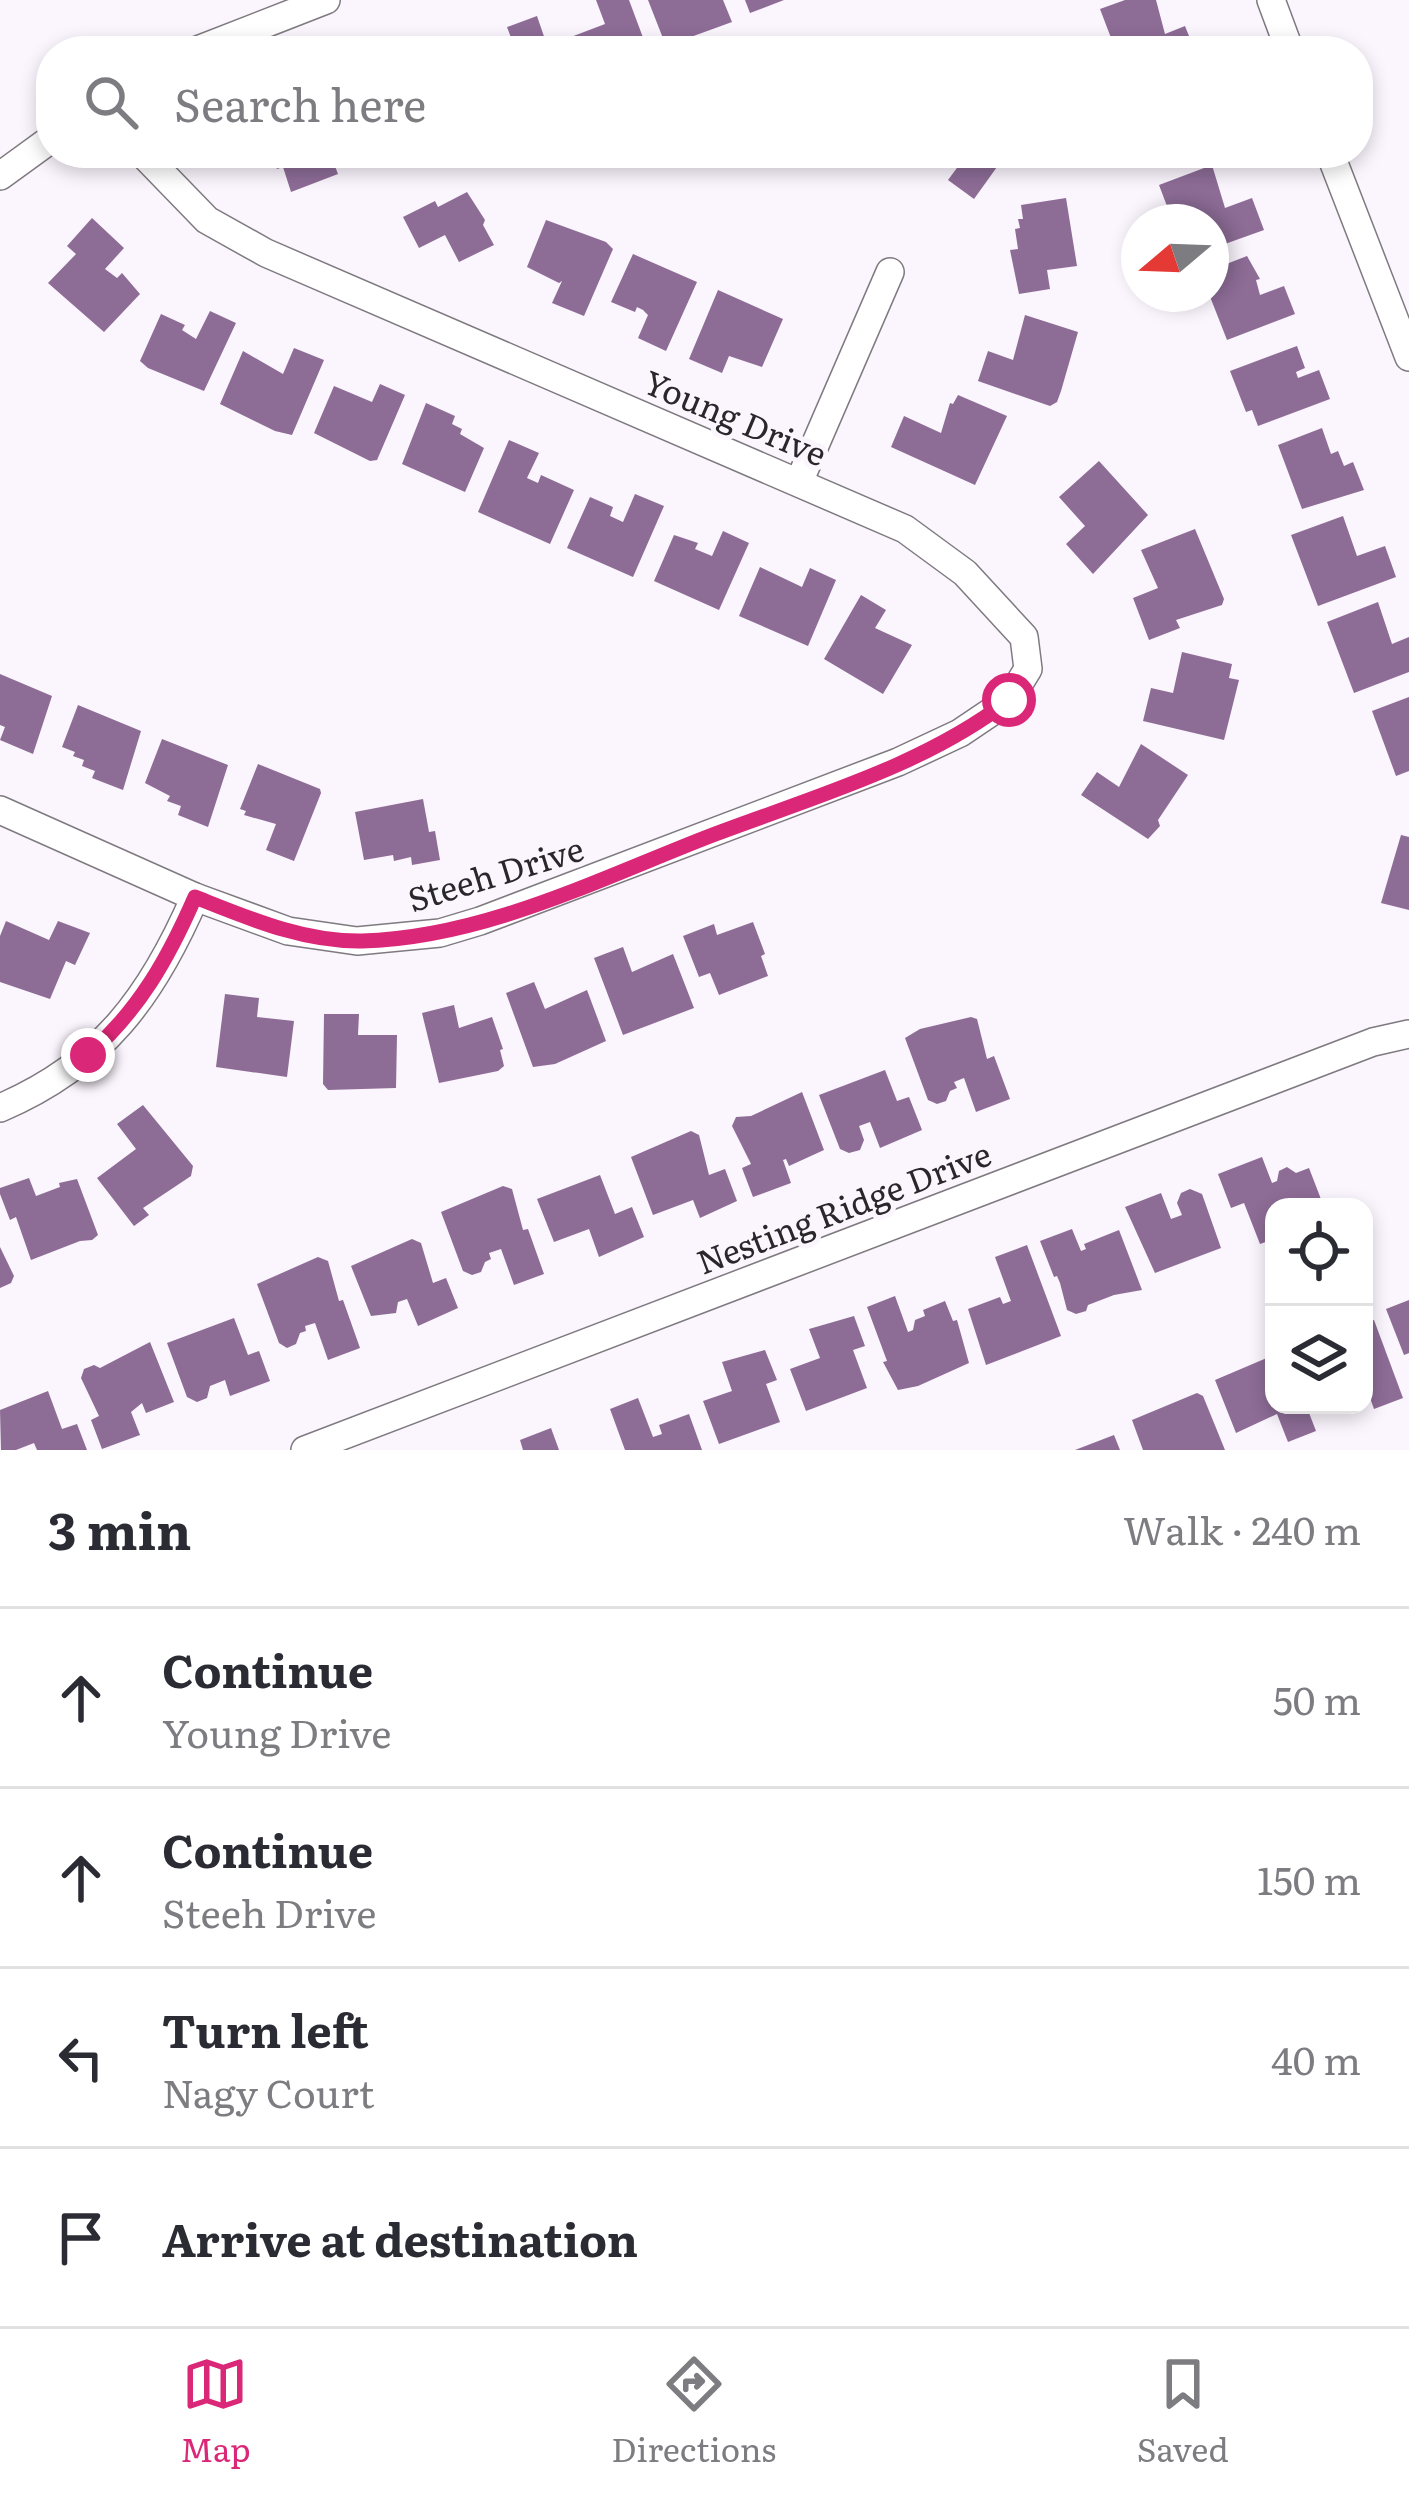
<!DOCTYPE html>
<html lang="en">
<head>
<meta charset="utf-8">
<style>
	:root { --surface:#fff; --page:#f2f2f3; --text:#2b2b33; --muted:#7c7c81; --line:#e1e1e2; --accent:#db2777 }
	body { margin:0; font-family:Literata,serif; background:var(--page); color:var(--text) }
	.controls { position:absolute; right:36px; bottom:36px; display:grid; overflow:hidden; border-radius:24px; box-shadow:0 6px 18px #0003 }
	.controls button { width:108px; height:108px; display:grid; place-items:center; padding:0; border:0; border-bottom:3px solid var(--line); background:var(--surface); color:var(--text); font:60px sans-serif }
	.compass { position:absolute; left:1121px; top:204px; width:108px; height:108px; border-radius:50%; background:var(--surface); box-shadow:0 6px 18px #0003; rotate:251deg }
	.stop { position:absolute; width:36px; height:36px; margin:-27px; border:9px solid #db2777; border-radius:50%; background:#fff }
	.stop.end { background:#db2777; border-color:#fff; box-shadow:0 3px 12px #0008 }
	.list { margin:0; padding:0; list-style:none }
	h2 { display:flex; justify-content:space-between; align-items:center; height:156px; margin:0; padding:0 48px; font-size:51px }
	h2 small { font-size:39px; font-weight:400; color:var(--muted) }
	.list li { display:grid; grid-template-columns:78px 1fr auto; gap:36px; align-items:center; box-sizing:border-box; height:180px; padding:0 48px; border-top:3px solid var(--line) }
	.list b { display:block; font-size:45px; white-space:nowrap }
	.list p { margin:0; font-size:39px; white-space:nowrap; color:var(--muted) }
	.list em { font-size:39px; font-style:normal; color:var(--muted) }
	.icon { flex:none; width:66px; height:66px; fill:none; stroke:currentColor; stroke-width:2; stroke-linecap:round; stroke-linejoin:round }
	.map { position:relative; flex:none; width:1409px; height:1450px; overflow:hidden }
	.search { position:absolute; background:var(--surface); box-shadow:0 6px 18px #0003; left:36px; right:36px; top:36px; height:132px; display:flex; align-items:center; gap:30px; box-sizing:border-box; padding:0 42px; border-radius:48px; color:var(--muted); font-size:45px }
	.sheet { height:876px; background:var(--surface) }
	nav { display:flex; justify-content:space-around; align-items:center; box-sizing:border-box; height:168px; border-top:3px solid var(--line); background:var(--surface); font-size:33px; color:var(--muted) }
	nav a { display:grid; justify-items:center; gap:6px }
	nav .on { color:var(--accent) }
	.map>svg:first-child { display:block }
	.building { fill:#8d6c96 }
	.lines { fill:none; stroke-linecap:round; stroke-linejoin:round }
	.street-casing { stroke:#7f7980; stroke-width:30 }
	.street { stroke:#fff; stroke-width:27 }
	.route { stroke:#db2777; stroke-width:15 }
	.labels { text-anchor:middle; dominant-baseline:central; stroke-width:10; stroke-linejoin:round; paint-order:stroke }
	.street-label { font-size:33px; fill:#29272a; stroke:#fbf5fd }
</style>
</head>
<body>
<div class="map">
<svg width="1409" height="1450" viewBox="0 0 1409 1450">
	<rect width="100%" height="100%" fill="#fbf5fd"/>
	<g class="building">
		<path d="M 596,0 L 629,0 L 648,51 L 567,51 L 563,40 L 605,24 Z"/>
		<path d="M 648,0 L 723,0 L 732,22 L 666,46 Z"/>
		<path d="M 745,0 L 784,0 L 750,13 Z"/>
		<path d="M 1125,0 L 1156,0 L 1165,34 L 1185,26 L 1195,51 L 1116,51 L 1100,9 Z"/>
		<path d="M 537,16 L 549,51 L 516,51 L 507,27 Z"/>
		<path d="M 252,153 L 330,153 L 338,174 L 291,192 L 283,167 L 277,169 L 272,155 L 255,161 Z"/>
		<path d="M 872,153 L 900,153 L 901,159 L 874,164 Z"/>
		<path d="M 968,153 L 1007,153 L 974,199 L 948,180 Z"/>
		<path d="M 1154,153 L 1194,153 L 1162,166 Z"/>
		<path d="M 1212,165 L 1225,208 L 1252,198 L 1264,230 L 1211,249 L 1211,222 L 1173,222 L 1159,185 Z"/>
		<path d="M 467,192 L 485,220 L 483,225 L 494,245 L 459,262 L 445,235 L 419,248 L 403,217 L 435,201 L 438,207 Z"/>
		<path d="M 1066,198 L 1077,266 L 1047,270 L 1050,289 L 1019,294 L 1010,250 L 1018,249 L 1015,229 L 1020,228 L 1018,219 L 1023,219 L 1021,205 Z"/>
		<path d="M 92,218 L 124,248 L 105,269 L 117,278 L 122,273 L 140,294 L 104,332 L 48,283 L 76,254 L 67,246 Z"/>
		<path d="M 546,220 L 606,242 L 613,249 L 584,316 L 552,303 L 562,281 L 559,283 L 527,267 Z"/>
		<path d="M 633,254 L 697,282 L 666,351 L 638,338 L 648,315 L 643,310 L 637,307 L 635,312 L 611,302 Z"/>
		<path d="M 1247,256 L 1260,279 L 1256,280 L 1260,295 L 1284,286 L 1295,314 L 1227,340 L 1209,294 L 1211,270 Z"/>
		<path d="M 718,290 L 783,319 L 762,367 L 729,356 L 722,373 L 689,359 Z"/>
		<path d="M 210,311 L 236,323 L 204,391 L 148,368 L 140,361 L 161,314 L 185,325 L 182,330 L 196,339 Z"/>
		<path d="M 1025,315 L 1078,332 L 1061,391 L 1057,402 L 1050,406 L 978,381 L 988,351 L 1013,360 Z"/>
		<path d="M 1297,346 L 1305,368 L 1296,372 L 1298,378 L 1319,370 L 1330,399 L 1258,426 L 1252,410 L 1246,412 L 1230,371 Z"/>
		<path d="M 294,348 L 324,360 L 292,435 L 275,431 L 220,404 L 243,351 L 283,374 Z"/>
		<path d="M 380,384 L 405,395 L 377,460 L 370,461 L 314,433 L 334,386 L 372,402 Z"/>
		<path d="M 958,395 L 1007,416 L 975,485 L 891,447 L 904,416 L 941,433 L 950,403 L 953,404 Z"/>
		<path d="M 426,403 L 455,416 L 452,424 L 462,429 L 460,434 L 484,448 L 465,492 L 402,464 Z"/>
		<path d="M 1322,428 L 1331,454 L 1338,451 L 1344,466 L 1353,462 L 1364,490 L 1302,509 L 1278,445 Z"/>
		<path d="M 509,440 L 539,453 L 527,478 L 538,483 L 541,475 L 574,490 L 550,544 L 478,512 Z"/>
		<path d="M 1099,461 L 1148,515 L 1093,574 L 1066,544 L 1085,526 L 1059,497 Z"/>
		<path d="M 635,494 L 664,506 L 633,577 L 567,548 L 590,497 L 613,507 L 610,516 L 623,522 Z"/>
		<path d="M 1343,516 L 1357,556 L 1385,546 L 1396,577 L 1318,606 L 1291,535 Z"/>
		<path d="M 1195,529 L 1224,599 L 1222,605 L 1176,620 L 1180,628 L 1149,640 L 1133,598 L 1158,588 L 1141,550 Z"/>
		<path d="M 723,531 L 749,543 L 719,610 L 654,581 L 674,535 L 698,543 L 695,549 L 712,556 Z"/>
		<path d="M 760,567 L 802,587 L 810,568 L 836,580 L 808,646 L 739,616 Z"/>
		<path d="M 861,595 L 886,610 L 875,628 L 912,645 L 883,694 L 824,659 Z"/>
		<path d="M 1378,602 L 1392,644 L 1409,637 L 1409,672 L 1354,693 L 1327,622 Z"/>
		<path d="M 1182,652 L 1232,664 L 1229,678 L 1239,680 L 1224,740 L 1143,721 L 1151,688 L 1173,693 Z"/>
		<path d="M 0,674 L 52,696 L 33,754 L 0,740 L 5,727 L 0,725 Z"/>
		<path d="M 1409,697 L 1409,771 L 1396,776 L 1372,711 Z"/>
		<path d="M 78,705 L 141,731 L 123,790 L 92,778 L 95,771 L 82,766 L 84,760 L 73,756 L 75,752 L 62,747 Z"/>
		<path d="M 162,739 L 228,765 L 208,827 L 178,815 L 181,806 L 167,801 L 170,796 L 145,783 Z"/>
		<path d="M 1141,744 L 1188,775 L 1158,820 L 1160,826 L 1148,839 L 1081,795 L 1097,772 L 1119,787 Z"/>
		<path d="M 258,764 L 320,789 L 321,793 L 294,861 L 266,850 L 276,824 L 244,815 L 246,811 L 240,809 Z"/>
		<path d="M 423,799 L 429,832 L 435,831 L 440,860 L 412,865 L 411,857 L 394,861 L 393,855 L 364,860 L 355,812 Z"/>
		<path d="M 1401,835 L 1409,837 L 1409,910 L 1381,903 Z"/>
		<path d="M 6,921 L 49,940 L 58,921 L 90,933 L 75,965 L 66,961 L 50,999 L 0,982 L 0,936 Z"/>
		<path d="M 753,922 L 765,954 L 761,956 L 768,976 L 719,995 L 710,973 L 699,977 L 683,936 L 714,924 L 717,935 Z"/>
		<path d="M 623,947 L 632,972 L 673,954 L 694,1008 L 623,1035 L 594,958 Z"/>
		<path d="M 534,982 L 545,1009 L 587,990 L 606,1041 L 555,1064 L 533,1067 L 506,993 Z"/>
		<path d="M 225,994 L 259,998 L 257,1017 L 294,1021 L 287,1077 L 216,1067 Z"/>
		<path d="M 454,1005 L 459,1028 L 492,1017 L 503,1049 L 500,1050 L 504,1066 L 498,1071 L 439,1083 L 422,1013 Z"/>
		<path d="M 324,1014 L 359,1014 L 358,1035 L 397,1035 L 396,1088 L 328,1090 L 323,1084 Z"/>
		<path d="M 971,1017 L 977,1019 L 987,1059 L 994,1056 L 1010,1099 L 976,1112 L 964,1078 L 954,1082 L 957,1088 L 950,1091 L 946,1101 L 937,1104 L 928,1100 L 905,1038 L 920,1029 Z"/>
		<path d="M 885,1070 L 897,1101 L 909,1097 L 922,1130 L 880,1148 L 870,1122 L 859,1126 L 864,1140 L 860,1150 L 849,1153 L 840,1149 L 819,1095 Z"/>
		<path d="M 802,1092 L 824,1150 L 789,1166 L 786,1159 L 783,1160 L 791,1183 L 753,1197 L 742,1168 L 751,1164 L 732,1126 L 736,1117 L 751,1116 Z"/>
		<path d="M 143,1105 L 193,1166 L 191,1176 L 143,1208 L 149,1215 L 134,1226 L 97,1178 L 136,1149 L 117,1124 Z"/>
		<path d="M 691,1131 L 699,1135 L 709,1175 L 725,1169 L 737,1201 L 700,1218 L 693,1200 L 653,1215 L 631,1157 Z"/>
		<path d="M 1262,1157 L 1272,1183 L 1277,1181 L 1279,1171 L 1287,1167 L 1296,1173 L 1309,1168 L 1324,1207 L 1274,1207 L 1274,1239 L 1260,1244 L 1244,1203 L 1231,1208 L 1218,1174 Z"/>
		<path d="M 600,1175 L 615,1214 L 632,1207 L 644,1237 L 599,1257 L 589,1229 L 554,1242 L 537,1199 Z"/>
		<path d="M 29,1178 L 36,1196 L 60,1187 L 59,1183 L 77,1179 L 98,1235 L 92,1240 L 80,1241 L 31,1260 L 16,1217 L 10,1220 L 0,1194 L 0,1188 Z"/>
		<path d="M 503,1186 L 512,1189 L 523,1230 L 528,1229 L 544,1274 L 514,1285 L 501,1249 L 489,1253 L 491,1259 L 485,1262 L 481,1272 L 472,1275 L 463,1271 L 441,1212 Z"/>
		<path d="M 1190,1189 L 1202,1194 L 1221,1248 L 1155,1273 L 1125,1207 L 1161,1193 L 1171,1219 L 1182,1215 L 1177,1203 L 1181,1193 Z"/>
		<path d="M 1072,1229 L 1081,1251 L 1086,1249 L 1084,1244 L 1119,1230 L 1142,1290 L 1114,1295 L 1088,1305 L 1086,1311 L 1076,1314 L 1067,1310 L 1060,1283 L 1057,1276 L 1054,1277 L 1040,1241 Z"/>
		<path d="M 412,1239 L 421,1243 L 433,1283 L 446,1278 L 458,1308 L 418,1326 L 407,1299 L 398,1302 L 396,1313 L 371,1316 L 351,1266 Z"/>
		<path d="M 1027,1245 L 1061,1336 L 986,1365 L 968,1309 L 1000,1297 L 1003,1304 L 1011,1301 L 995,1257 Z"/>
		<path d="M 0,1247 L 14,1276 L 11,1283 L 0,1288 Z"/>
		<path d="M 318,1257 L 328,1261 L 339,1301 L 343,1300 L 360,1348 L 328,1360 L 315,1323 L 305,1326 L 306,1331 L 300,1333 L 296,1344 L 287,1348 L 279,1343 L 257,1284 Z"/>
		<path d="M 895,1296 L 908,1332 L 913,1330 L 915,1320 L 925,1316 L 923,1310 L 945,1301 L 953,1321 L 957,1320 L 969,1363 L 918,1386 L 898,1390 L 883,1362 L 887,1361 L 867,1307 Z"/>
		<path d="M 1409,1300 L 1409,1353 L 1404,1355 L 1386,1309 Z"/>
		<path d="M 854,1316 L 865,1346 L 853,1350 L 867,1388 L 806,1411 L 790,1369 L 820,1358 L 809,1329 Z"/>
		<path d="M 234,1318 L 248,1355 L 259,1351 L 270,1381 L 230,1396 L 225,1380 L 210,1386 L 207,1398 L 197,1402 L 187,1397 L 167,1343 Z"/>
		<path d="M 1374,1320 L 1403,1398 L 1374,1409 L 1364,1381 L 1364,1322 Z"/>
		<path d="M 150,1342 L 174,1402 L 146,1413 L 142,1403 L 131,1412 L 140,1435 L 102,1449 L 91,1420 L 99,1416 L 81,1378 L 84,1369 L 94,1365 L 100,1368 Z"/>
		<path d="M 765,1350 L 777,1380 L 766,1384 L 780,1422 L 719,1444 L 703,1401 L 732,1391 L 722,1362 Z"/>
		<path d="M 1274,1355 L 1274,1405 L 1306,1405 L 1316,1431 L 1288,1442 L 1277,1414 L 1236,1433 L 1215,1380 Z"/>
		<path d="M 48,1391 L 62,1429 L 77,1424 L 87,1450 L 37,1450 L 34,1443 L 16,1450 L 1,1450 L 0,1410 Z"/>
		<path d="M 1197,1393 L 1203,1396 L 1225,1450 L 1143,1450 L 1132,1420 Z"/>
		<path d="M 638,1398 L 653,1437 L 662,1434 L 659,1425 L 689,1414 L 702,1450 L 625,1450 L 610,1409 Z"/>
		<path d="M 551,1428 L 559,1450 L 523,1450 L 520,1440 Z"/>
		<path d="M 1114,1435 L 1120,1450 L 1075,1450 Z"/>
	</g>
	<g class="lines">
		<defs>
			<g id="street">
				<path d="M 1271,0 L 1290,51"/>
				<path d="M 195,51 L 326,0"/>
				<path d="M 1330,153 L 1409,357"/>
				<path d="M 0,176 L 51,139"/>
				<path d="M 799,482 L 890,272"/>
				<path d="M 0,810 L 195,897 L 288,931 L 357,941 L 440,933 L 480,921 L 898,762 L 960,733 L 1009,700 L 1028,669 L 1024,637 L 965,573 L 905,529 L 266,253 L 207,220 L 142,153"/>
				<path d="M 0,1108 C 103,1064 152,996 195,897"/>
				<path d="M 305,1450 L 1373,1042 L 1409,1034"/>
			</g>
		</defs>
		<use href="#street" class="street-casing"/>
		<use href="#street" class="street"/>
	</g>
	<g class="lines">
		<path class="route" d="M 88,1055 C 139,1010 168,959 195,897 C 248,918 303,942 362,941 C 483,938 599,879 710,836 C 810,798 924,766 1009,700"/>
	</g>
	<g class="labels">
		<g class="street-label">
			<text transform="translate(736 416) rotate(23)">Young Drive</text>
			<text transform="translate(495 872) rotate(-17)">Steeh Drive</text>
			<text transform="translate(843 1206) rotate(-21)">Nesting Ridge Drive</text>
		</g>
	</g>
</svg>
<div class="controls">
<button><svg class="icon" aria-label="locate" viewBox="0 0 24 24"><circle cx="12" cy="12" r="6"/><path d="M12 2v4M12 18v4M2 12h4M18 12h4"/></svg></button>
<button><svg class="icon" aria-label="layers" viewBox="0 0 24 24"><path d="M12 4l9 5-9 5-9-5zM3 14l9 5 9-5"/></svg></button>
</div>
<svg class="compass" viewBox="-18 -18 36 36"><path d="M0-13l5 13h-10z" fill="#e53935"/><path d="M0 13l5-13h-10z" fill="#7c7c81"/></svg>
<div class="stop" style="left:1009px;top:700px"></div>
<div class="stop end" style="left:88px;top:1055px"></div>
<div class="search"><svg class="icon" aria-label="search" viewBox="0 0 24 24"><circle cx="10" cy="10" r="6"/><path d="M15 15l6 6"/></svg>Search here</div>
</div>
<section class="sheet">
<h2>3 min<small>Walk · 240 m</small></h2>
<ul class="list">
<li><svg class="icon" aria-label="ahead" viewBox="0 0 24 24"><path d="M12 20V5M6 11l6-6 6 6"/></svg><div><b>Continue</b><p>Young Drive</p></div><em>50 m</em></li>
<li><svg class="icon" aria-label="ahead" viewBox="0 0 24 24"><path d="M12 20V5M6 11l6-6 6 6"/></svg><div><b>Continue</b><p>Steeh Drive</p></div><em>150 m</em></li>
<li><svg class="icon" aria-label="left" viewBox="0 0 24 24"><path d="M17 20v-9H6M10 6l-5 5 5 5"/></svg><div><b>Turn left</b><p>Nagy Court</p></div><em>40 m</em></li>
<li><svg class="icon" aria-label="arrive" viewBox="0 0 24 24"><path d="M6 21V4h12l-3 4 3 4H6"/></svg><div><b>Arrive at destination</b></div></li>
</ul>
</section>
<nav>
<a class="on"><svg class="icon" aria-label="map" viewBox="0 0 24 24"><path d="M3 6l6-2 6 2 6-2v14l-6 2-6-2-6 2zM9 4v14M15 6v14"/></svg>Map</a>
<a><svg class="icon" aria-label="directions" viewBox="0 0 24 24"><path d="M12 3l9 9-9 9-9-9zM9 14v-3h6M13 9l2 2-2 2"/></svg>Directions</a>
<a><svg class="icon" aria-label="saved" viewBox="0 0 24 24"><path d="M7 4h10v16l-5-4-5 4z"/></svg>Saved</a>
</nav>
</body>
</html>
